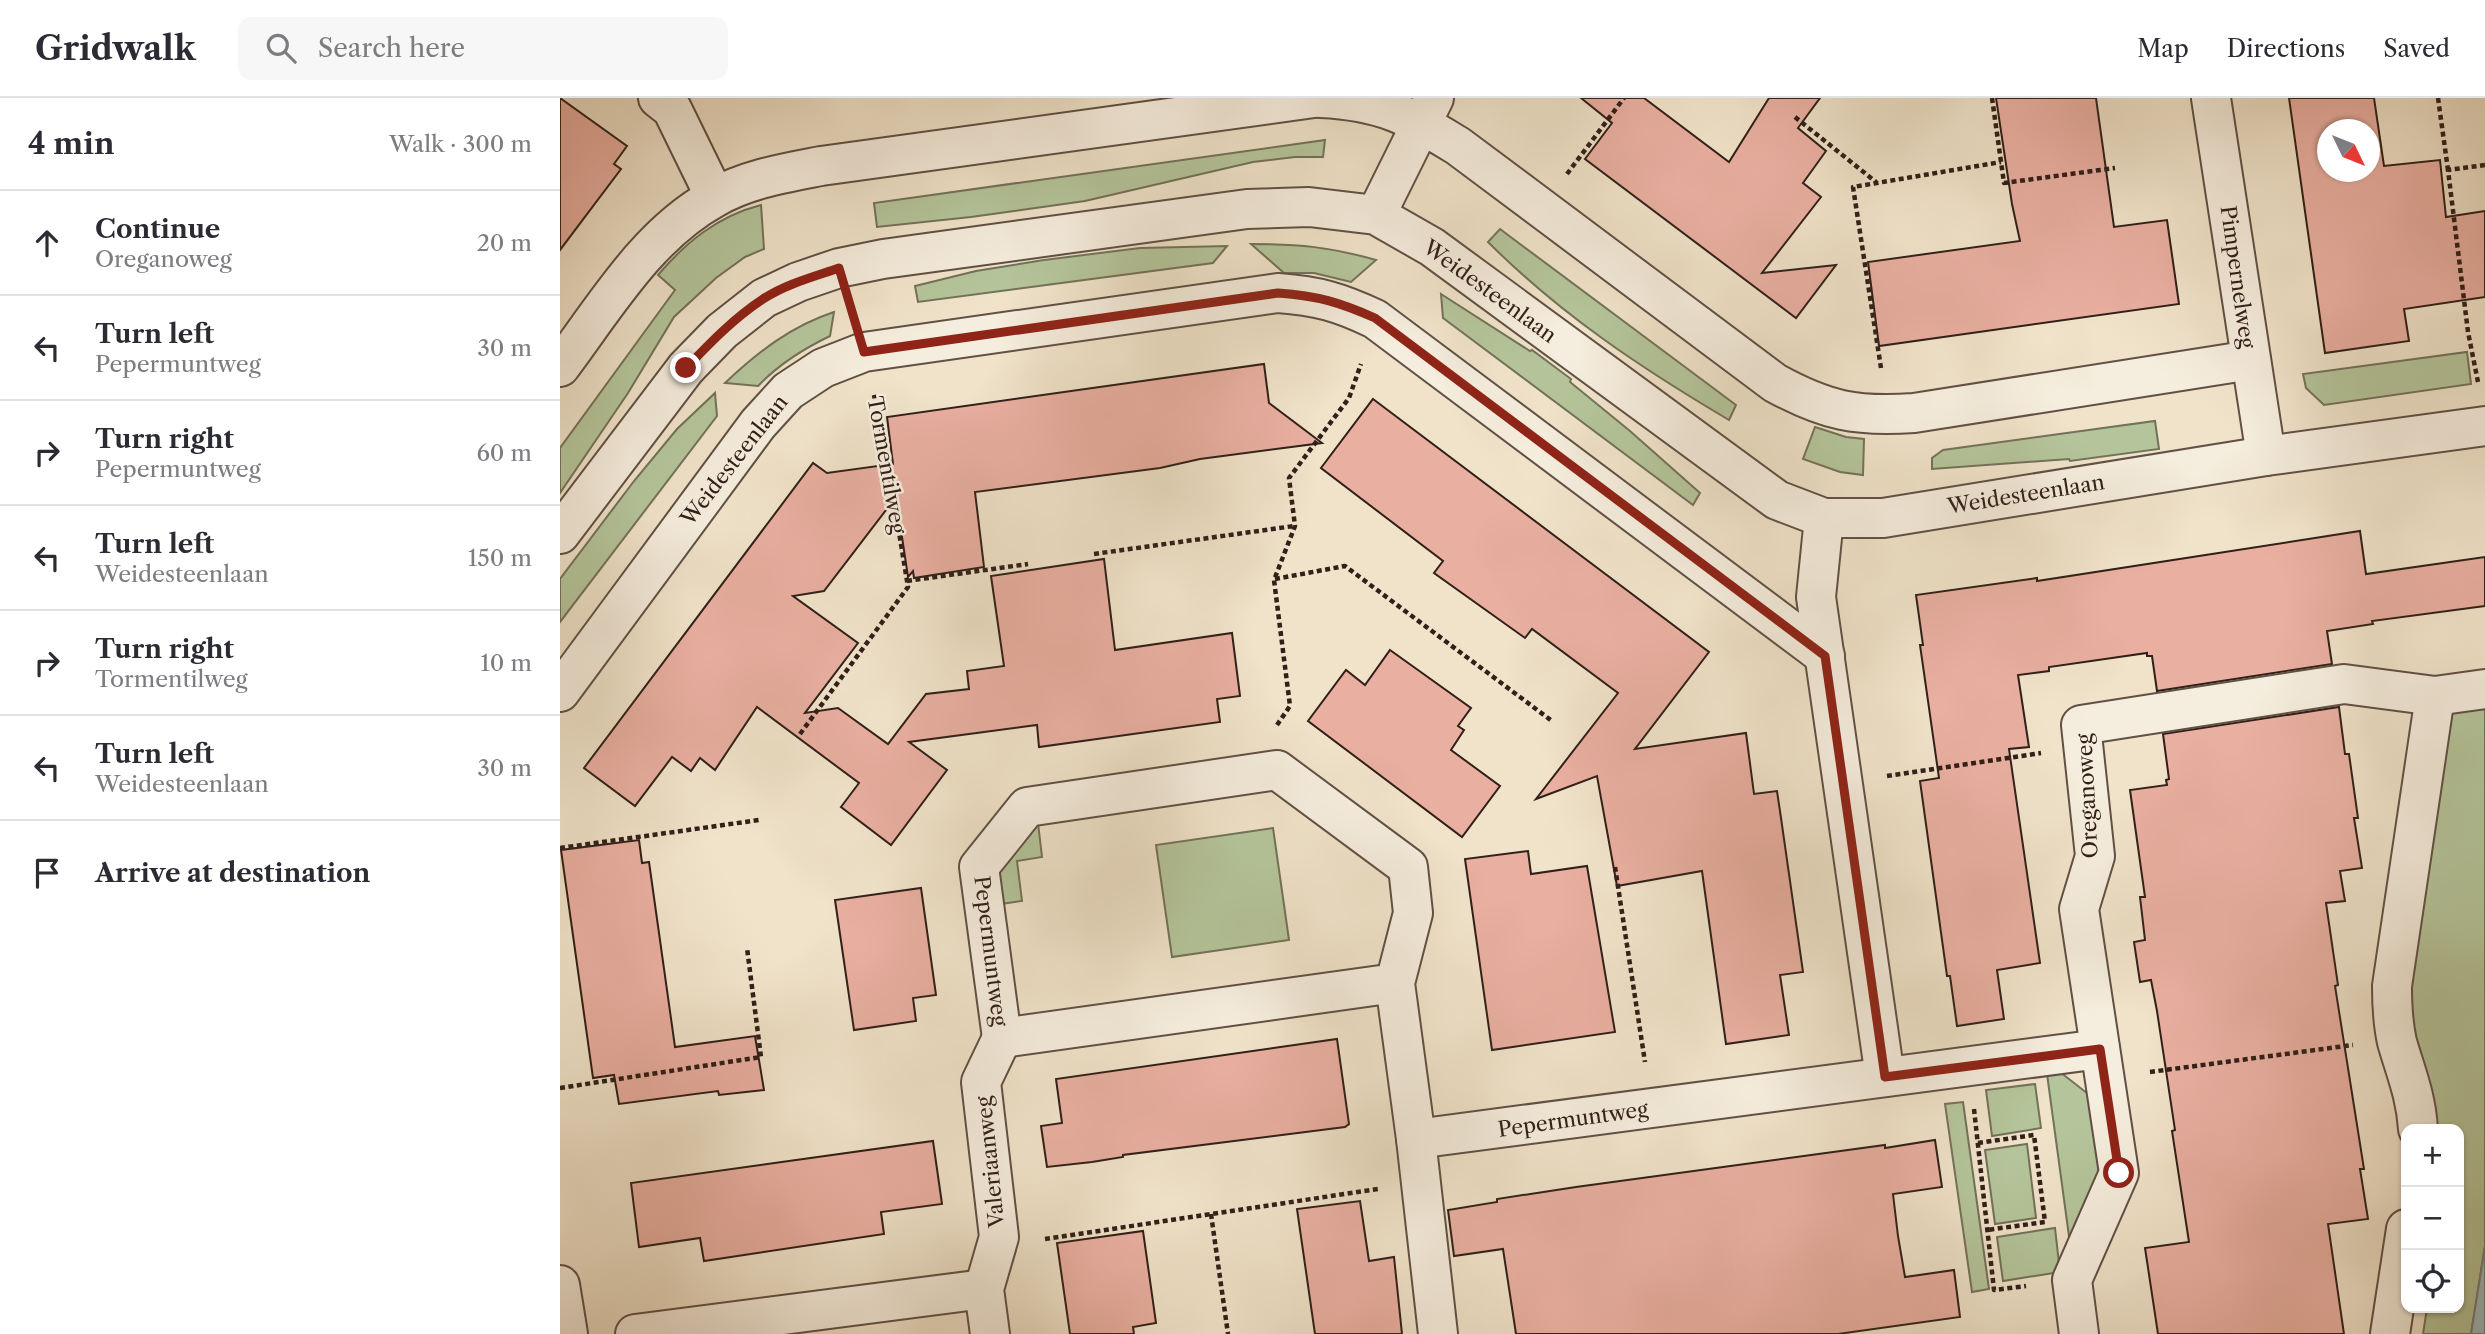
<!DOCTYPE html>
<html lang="en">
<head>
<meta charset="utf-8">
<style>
	:root { --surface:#fff; --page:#f7f7f7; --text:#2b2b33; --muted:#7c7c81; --line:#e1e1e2 }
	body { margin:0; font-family:"Libre Caslon Text",serif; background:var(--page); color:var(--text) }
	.controls { position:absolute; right:21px; bottom:21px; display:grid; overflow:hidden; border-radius:14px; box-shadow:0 2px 5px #0004 }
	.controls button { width:63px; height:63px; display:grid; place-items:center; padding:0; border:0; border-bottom:2px solid var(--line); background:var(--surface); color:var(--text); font:35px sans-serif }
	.compass { position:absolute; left:1757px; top:21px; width:63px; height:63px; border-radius:50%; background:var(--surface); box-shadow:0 2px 5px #0004; rotate:133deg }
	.stop { position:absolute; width:21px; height:21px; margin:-16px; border:5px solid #8f2418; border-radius:50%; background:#fff }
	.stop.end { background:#8f2418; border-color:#fff; box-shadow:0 2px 7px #0008 }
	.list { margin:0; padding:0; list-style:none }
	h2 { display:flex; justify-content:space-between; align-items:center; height:91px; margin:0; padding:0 28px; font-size:30px }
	h2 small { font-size:23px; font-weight:400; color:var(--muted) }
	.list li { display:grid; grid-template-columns:46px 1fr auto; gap:21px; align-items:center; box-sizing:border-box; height:105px; padding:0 28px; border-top:2px solid var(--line) }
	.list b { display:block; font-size:26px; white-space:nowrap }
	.list p { margin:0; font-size:23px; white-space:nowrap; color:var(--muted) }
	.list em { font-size:23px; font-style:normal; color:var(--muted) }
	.icon { flex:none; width:38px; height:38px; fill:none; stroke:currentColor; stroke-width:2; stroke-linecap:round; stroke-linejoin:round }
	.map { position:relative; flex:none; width:1925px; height:1236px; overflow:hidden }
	header { display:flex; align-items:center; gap:42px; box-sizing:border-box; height:98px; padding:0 35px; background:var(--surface); border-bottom:2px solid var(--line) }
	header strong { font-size:33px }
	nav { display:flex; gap:38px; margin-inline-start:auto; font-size:24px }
	.search { width:490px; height:63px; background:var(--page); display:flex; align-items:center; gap:18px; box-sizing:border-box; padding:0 24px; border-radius:14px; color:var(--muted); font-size:26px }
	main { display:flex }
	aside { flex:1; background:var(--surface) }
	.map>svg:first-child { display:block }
	.green { fill:#b5c59b; stroke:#73725a; stroke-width:2 }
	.water { fill:#9fbbc1; stroke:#737d7e; stroke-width:2 }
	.building { fill:#e9afa1; stroke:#311f19; stroke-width:2; fill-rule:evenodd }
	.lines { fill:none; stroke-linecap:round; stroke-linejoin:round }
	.minor-casing { stroke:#615045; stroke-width:42 }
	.path { stroke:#311f19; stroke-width:4.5; stroke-dasharray:5 3.5; stroke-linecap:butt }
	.minor { stroke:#f5eddd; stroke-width:38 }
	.route { stroke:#8f2418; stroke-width:9 }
	.labels { text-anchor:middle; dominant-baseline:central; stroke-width:5; stroke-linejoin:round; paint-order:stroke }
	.street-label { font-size:21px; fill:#311f19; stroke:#f5eddd }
</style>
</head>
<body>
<header>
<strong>Gridwalk</strong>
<div class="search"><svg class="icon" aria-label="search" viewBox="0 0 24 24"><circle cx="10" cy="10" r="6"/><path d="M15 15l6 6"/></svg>Search here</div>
<nav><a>Map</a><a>Directions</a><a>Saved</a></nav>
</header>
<main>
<aside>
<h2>4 min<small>Walk · 300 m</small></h2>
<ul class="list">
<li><svg class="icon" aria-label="ahead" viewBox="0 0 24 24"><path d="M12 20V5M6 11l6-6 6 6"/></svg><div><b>Continue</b><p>Oreganoweg</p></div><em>20 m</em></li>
<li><svg class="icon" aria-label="left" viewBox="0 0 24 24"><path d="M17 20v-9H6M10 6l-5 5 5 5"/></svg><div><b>Turn left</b><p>Pepermuntweg</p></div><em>30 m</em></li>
<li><svg class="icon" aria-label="right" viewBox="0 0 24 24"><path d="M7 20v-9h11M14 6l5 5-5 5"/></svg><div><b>Turn right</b><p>Pepermuntweg</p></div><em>60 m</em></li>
<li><svg class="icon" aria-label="left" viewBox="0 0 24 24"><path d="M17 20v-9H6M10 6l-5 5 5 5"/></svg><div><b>Turn left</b><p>Weidesteenlaan</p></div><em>150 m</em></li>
<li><svg class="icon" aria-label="right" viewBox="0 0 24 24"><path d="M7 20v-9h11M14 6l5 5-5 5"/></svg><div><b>Turn right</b><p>Tormentilweg</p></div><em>10 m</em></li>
<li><svg class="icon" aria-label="left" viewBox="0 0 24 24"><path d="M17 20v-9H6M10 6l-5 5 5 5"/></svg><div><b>Turn left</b><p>Weidesteenlaan</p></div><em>30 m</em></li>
<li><svg class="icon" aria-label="arrive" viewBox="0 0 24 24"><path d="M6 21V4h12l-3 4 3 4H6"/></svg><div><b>Arrive at destination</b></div></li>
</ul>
</aside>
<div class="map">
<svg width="1925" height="1236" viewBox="0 0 1925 1236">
	<rect width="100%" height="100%" fill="#f0e3ca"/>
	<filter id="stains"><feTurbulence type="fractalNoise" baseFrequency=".00286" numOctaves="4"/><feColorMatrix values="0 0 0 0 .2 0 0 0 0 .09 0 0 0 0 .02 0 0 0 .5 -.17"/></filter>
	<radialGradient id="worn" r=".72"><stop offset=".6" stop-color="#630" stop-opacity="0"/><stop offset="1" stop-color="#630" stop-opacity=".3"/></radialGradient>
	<g class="green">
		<path d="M 765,42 L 763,59 L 735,59 L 693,64 L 525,103 L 411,119 L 317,129 L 314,105 Z"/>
		<path d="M 201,107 L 204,151 L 185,159 L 156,180 L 114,219 L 68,295 L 0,395 L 0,350 L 115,192 L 98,177 C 126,144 158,118 201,107 Z"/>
		<path d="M 940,131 L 1176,307 L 1169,322 C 1081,270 1000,216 928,144 Z"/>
		<path d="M 691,146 C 738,146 771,149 816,162 L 791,184 L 754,175 L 724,175 Z"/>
		<path d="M 667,148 L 653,165 L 358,204 L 355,188 L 416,173 L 484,162 L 580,150 Z"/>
		<path d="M 881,196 L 970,253 L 972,252 L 1011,281 L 1010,284 L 1070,333 L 1140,395 L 1133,407 L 883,220 Z"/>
		<path d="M 274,214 L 270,238 C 243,251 219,266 198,288 L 165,285 C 198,254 231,228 274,214 Z"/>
		<path d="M 1907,254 L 1911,286 L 1764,307 L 1746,290 L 1743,276 Z"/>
		<path d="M 155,295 L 157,318 L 0,524 L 0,481 L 74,383 L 117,331 Z"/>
		<path d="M 1595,323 L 1599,351 L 1510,363 L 1509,361 L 1372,371 L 1372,360 L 1383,352 Z"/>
		<path d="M 1255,329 L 1286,339 L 1304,341 L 1303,377 L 1280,374 L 1243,361 Z"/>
		<path d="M 1925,610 L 1925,1148 L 1911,1236 L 1863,1236 L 1867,1210 L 1899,1210 L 1899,1031 L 1874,1031 L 1850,915 L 1851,874 L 1888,615 Z"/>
		<path d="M 478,725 L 482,759 L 457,763 L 462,803 L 441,806 L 437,773 Z"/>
		<path d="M 713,730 L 729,842 L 612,859 L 596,747 Z"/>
		<path d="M 1500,974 L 1532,999 L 1543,1072 L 1511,1153 L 1487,976 Z"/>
		<path d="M 1475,986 L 1481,1030 L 1432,1038 L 1426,992 Z"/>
		<path d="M 1403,1004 L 1429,1191 L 1412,1194 L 1385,1006 Z"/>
		<path d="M 1467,1046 L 1476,1120 L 1435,1126 L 1425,1052 Z"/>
		<path d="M 1495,1130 L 1500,1174 L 1443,1183 L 1437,1139 Z"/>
	</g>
	<path class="water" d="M 1925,1148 L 1925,1236 L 1911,1236 Z"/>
	<g class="building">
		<path d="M 0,0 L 67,48 L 54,66 L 61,71 L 0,152 Z"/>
		<path d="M 1021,0 L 1084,0 L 1169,64 L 1209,0 L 1260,0 L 1238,30 L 1266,53 L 1243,85 L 1261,99 L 1202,175 L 1276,167 L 1236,220 L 1025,61 L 1052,25 Z"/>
		<path d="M 1436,0 L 1536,0 L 1554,129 L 1607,122 L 1619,206 L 1319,248 L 1308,164 L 1460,143 L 1452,106 Z"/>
		<path d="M 1729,0 L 1814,0 L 1824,68 L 1880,62 L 1886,119 L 1925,113 L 1925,199 L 1844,211 L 1849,243 L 1765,255 ZM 1768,32 L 1810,32 L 1810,74 L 1768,74 Z"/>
		<path d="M 704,266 L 709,305 L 762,345 L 640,361 L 600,370 L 415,394 L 424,469 L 354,480 L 353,473 L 348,479 L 336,399 L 264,493 L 233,498 L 298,545 L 245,615 L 278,610 L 328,646 L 366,596 L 409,591 L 407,573 L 444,568 L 431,478 L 544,461 L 555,552 L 672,535 L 680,598 L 657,601 L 660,624 L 479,649 L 477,627 L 349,644 L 387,672 L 331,747 L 281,709 L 299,685 L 197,609 L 155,672 L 140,660 L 131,673 L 112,659 L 75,708 L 24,670 L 253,365 L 267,375 L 333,366 L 327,319 Z"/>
		<path d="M 813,301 L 1149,554 L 1075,651 L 1186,635 L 1194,696 L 1217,693 L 1221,720 L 1243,874 L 1220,877 L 1229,937 L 1166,946 L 1142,773 L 1057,788 L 1037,678 L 976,701 L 1058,595 L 972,531 L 965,540 L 874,475 L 883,463 L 761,370 Z"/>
		<path d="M 1800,433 L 1806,476 L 1925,459 L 1925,508 L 1812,523 L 1813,526 L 1767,533 L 1772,566 L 1597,593 L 1592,558 L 1587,558 L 1587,555 L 1489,569 L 1489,573 L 1458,577 L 1469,649 L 1449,651 L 1480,865 L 1437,872 L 1444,921 L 1397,928 L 1390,878 L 1387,878 L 1360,683 L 1379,680 L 1360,547 L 1363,547 L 1356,497 L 1477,480 L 1477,483 Z"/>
		<path d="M 830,552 L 911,610 L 898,628 L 904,632 L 891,652 L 940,688 L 902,739 L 748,623 L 786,572 L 805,587 Z"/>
		<path d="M 1779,609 L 1785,656 L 1789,656 L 1798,720 L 1794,720 L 1802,770 L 1780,773 L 1785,803 L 1766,805 L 1778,887 L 1775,888 L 1804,1071 L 1800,1071 L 1808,1121 L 1768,1126 L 1784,1236 L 1598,1236 L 1585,1150 L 1629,1144 L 1612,1033 L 1615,1032 L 1597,913 L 1591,882 L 1580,884 L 1574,844 L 1585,842 L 1580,799 L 1585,799 L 1570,692 L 1607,687 L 1606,682 L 1609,681 L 1603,636 Z"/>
		<path d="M 79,742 L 82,765 L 89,764 L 115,949 L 195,938 L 204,992 L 159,997 L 158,993 L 59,1006 L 54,977 L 33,980 L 1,752 Z"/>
		<path d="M 968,753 L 971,776 L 1027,768 L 1055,934 L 932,952 L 905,761 Z"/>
		<path d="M 361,790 L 376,897 L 353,900 L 356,923 L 294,932 L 275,802 Z"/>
		<path d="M 777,941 L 789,1026 L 785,1029 L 563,1057 L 563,1059 L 532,1064 L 487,1069 L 481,1028 L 502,1025 L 496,981 Z"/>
		<path d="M 1375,1042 L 1382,1089 L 1333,1096 L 1338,1138 L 1345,1179 L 1394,1172 L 1400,1219 L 1278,1236 L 956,1236 L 943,1151 L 894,1158 L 888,1112 L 937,1104 L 937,1101 L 1016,1089 L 1325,1047 L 1325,1050 Z"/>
		<path d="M 373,1043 L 382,1106 L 321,1114 L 324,1136 L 144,1163 L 140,1140 L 79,1149 L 71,1085 Z"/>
		<path d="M 800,1103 L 809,1163 L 834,1159 L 842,1236 L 755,1236 L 737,1111 Z"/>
		<path d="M 583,1133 L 596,1225 L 573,1229 L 574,1236 L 510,1236 L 497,1145 Z"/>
	</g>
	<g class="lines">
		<defs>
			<g id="minor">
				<path d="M 98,0 L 112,11 L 155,99"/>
				<path d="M 761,0 C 822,3 848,17 898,48 L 1215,285 C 1266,313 1296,319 1354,315 L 1691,262"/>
				<path d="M 1651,0 L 1706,358"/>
				<path d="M 816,117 L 874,0"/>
				<path d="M 0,269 C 45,209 87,137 154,100 C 187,81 225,75 261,68 L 754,0"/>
				<path d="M 1264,420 L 1256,499 L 1325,979"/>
				<path d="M 0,436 L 126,270 L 162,233 L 204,200 L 238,184 L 279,170 L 323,161 L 687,111 L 749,109 L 816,117 L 872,149 L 1217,402 L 1264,420 L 1323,420 L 1706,358 L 1925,328"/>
				<path d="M 0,594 L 198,326 L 228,293 L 263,270 L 304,254 L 718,195 C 758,198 779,204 815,221 L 1265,558"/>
				<path d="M 835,885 L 442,940 L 419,769 L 467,709 L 717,672 L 848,769 L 853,815 L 835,885 L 856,1041 L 878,1236"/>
				<path d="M 1858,1031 C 1856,998 1846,975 1837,944 C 1833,926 1832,907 1832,888 L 1875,598"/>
				<path d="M 856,1041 L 1540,951"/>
				<path d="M 0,1187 L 8,1236"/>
				<path d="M 75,1236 L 424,1191"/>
				<path d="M 430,1236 L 424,1191 L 439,1139 L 421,984 L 442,940"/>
				<path d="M 1519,1236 L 1512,1182 L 1559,1075 L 1519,811 L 1535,758 L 1521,627 L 1784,586 L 1875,598 L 1925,591"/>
				<path d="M 1830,1236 L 1846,1131"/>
			</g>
		</defs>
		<use href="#minor" class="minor-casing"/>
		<g class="path">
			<path d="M 1432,0 L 1444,85 L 1555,70"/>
			<path d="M 1878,0 L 1888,72"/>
			<path d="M 1235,19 L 1316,84"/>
			<path d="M 1007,76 L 1064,0"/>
			<path d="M 1321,270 L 1293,89 L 1441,64"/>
			<path d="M 1918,284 L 1908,234 L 1888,72 L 1925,67"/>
			<path d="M 534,456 L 734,428"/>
			<path d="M 715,481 L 785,468 L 992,623"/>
			<path d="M 347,483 L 468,466"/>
			<path d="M 717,627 L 730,608 L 714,482 L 735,428 L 729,380 L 789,300 L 801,266"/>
			<path d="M 240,636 L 348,489 L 326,355 L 314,297"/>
			<path d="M 1327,678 L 1481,655"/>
			<path d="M 0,750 L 199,722"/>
			<path d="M 1055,769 L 1085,964"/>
			<path d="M 1590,974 L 1793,947"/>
			<path d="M 0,990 L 201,959 L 187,850"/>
			<path d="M 1414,1011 L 1434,1192 L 1466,1188"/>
			<path d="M 1418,1045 L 1474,1037 L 1485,1124 L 1427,1132"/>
			<path d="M 651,1116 L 668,1236"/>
			<path d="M 485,1141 L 818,1091"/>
		</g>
		<use href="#minor" class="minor"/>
	</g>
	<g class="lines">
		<path class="route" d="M 126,270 C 150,245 174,220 203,201 C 226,186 253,179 279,170 L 304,254 L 718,195 C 758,198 779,204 815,220 L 1265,558 L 1325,979 L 1540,951 L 1559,1075"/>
	</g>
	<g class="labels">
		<g class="street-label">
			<text transform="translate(1678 179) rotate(82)">Pimpernelweg</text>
			<text transform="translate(930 193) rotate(36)">Weidesteenlaan</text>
			<text transform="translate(174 362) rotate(-52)">Weidesteenlaan</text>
			<text transform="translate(327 367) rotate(80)">Tormentilweg</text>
			<text transform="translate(1466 396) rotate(-9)">Weidesteenlaan</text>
			<text transform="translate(1527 698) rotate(-93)">Oreganoweg</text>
			<text transform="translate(431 853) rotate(83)">Pepermuntweg</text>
			<text transform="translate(1013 1021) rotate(-8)">Pepermuntweg</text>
			<text transform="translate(430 1064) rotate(-96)">Valeriaanweg</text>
		</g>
	</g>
	<rect width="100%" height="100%" filter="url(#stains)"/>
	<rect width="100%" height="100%" fill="url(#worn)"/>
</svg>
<div class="controls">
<button>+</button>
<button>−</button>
<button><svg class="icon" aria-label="locate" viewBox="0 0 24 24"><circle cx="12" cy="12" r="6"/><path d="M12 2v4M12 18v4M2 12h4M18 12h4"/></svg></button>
</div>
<svg class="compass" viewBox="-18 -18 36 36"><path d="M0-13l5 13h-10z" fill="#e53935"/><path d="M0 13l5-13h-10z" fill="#7c7c81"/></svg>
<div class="stop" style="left:1559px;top:1075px"></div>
<div class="stop end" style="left:126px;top:270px"></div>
</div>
</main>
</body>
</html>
